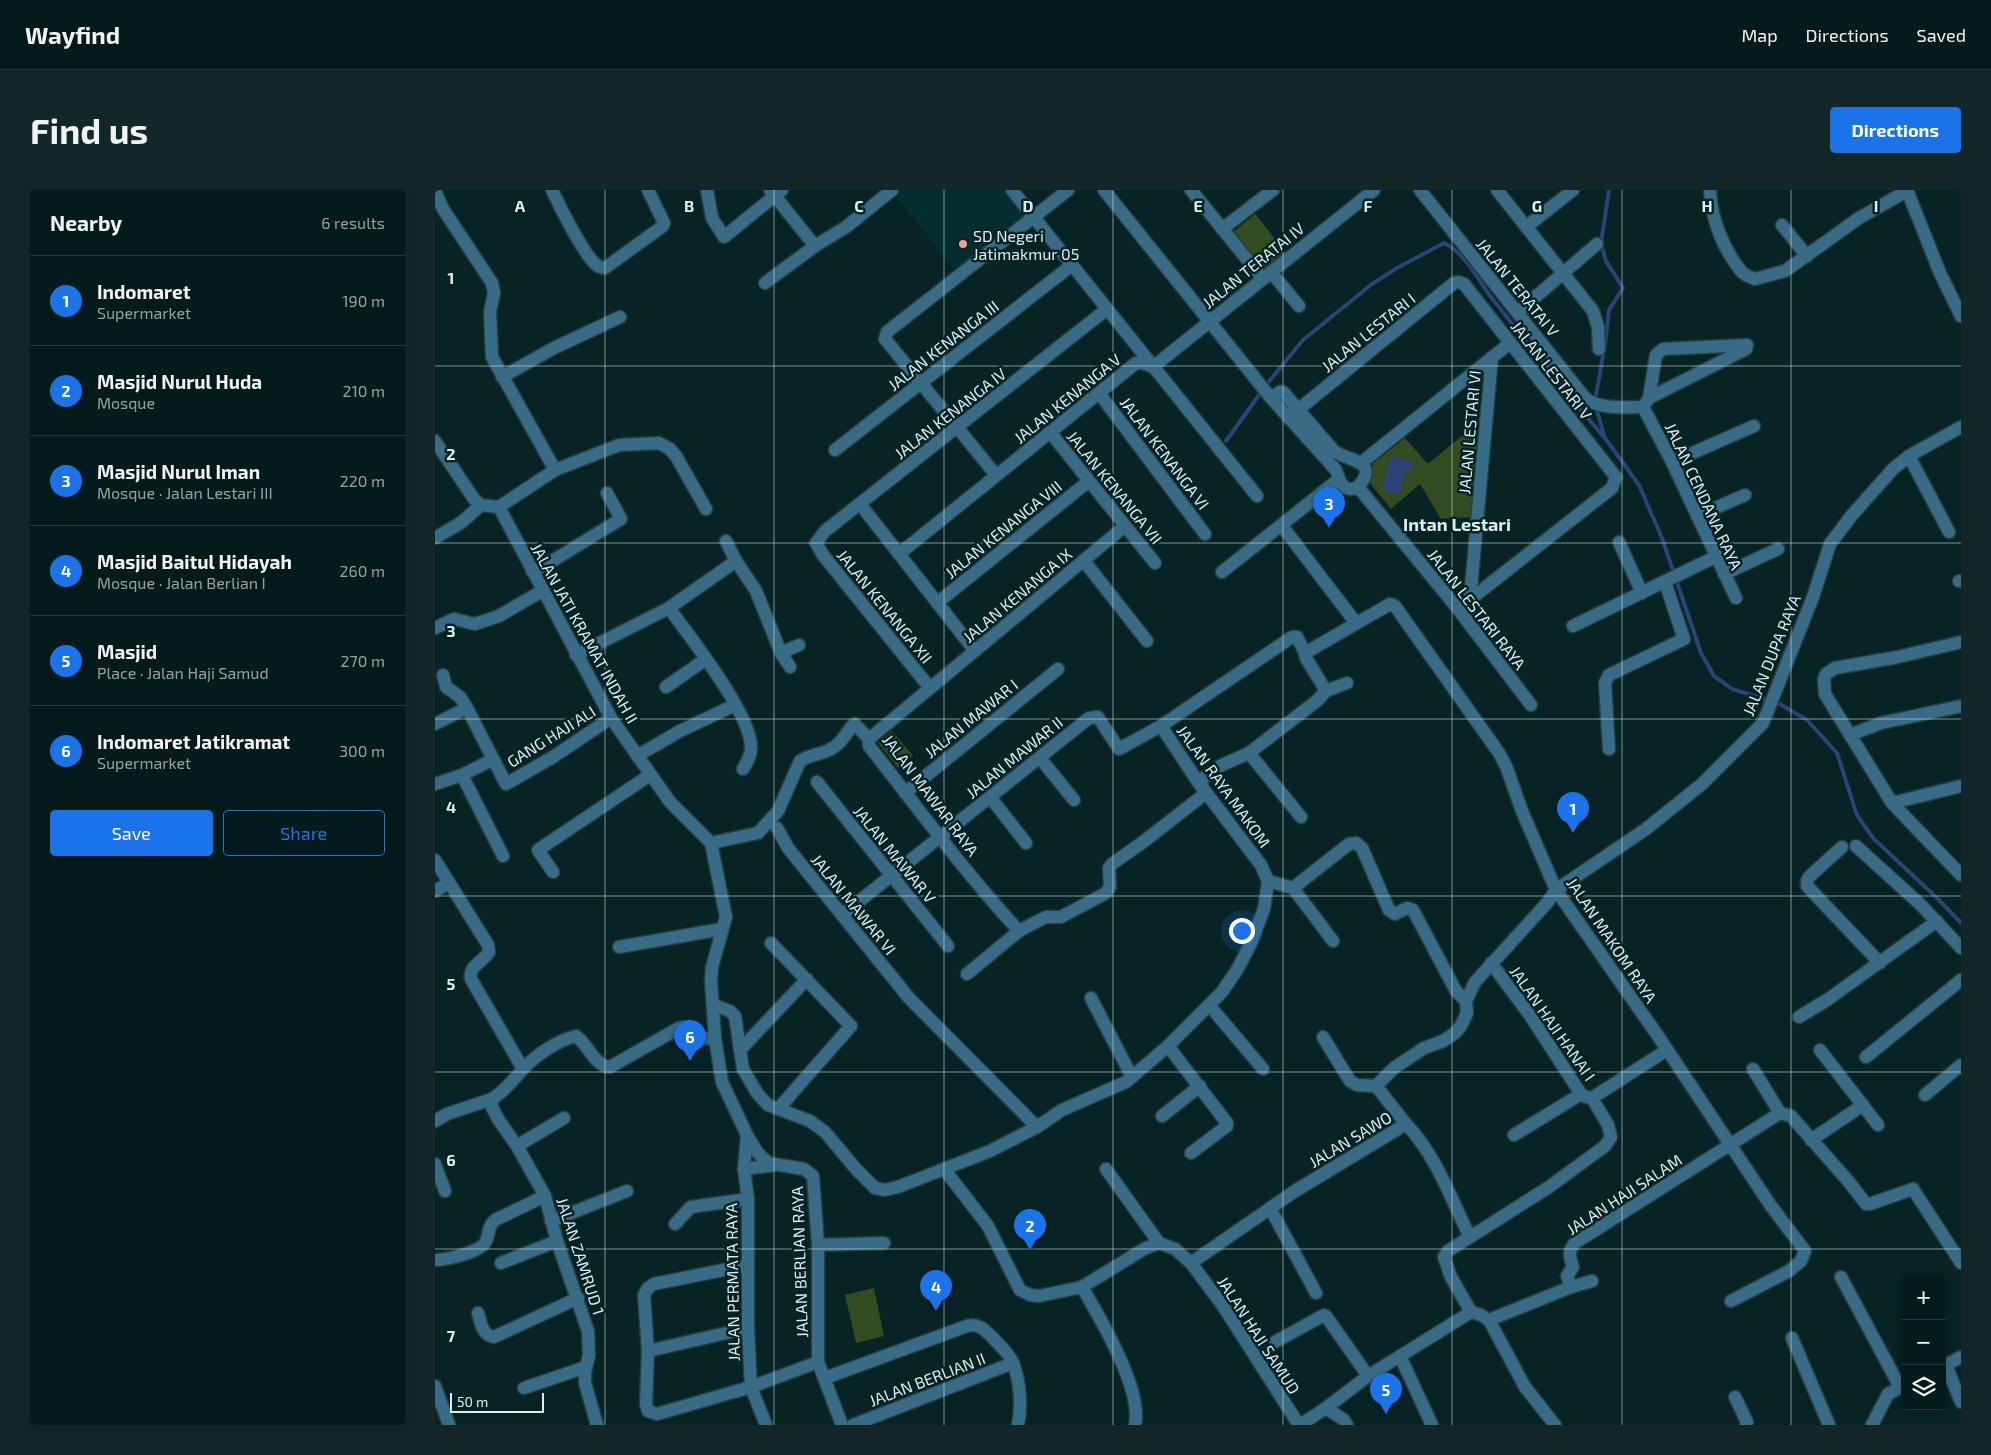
<!DOCTYPE html>
<html lang="en">
<head>
<meta charset="utf-8">
<style>
	:root { --surface:#051a1b; --page:#132728; --text:#f1f3f6; --muted:#97a1a3; --line:#26383a; --accent:#1a73e8 }
	body { margin:0; font-family:"Exo 2",sans-serif; background:var(--page); color:var(--text) }
	.controls { position:absolute; right:15px; bottom:15px; display:grid; overflow:hidden; border-radius:5px; box-shadow:0 2px 8px #0003 }
	.controls button { width:45px; height:45px; display:grid; place-items:center; padding:0; border:0; border-bottom:1px solid var(--line); background:var(--surface); color:var(--text); font:25px sans-serif }
	.scale { position:absolute; left:15px; bottom:12px; width:94px; box-sizing:border-box; padding-left:5px; border:2px solid #ddedee; border-top:0; font-size:14px; line-height:18px; white-space:nowrap; color:#ddedee; -webkit-text-stroke:4px #072324; paint-order:stroke }
	.you { position:absolute; left:806px; top:740px; width:18px; height:18px; margin:-12px; border:4px solid #fff; border-radius:50%; background:#1a73e8; box-shadow:0 0 0 8px #1a73e833 }
	.badge { display:grid; place-items:center; width:32px; height:32px; border-radius:50%; background:var(--accent); color:#fff; font-size:16px; font-weight:700 }
	.pin { position:absolute; translate:-50% -41px; filter:drop-shadow(0 1px 2px #0008) }
	.pin::after { content:''; position:absolute; top:26px; width:18px; height:15px; background:inherit; clip-path:polygon(0 0,100% 0,50% 100%) }
	.list { margin:0; padding:0; list-style:none }
	h2 { display:flex; justify-content:space-between; align-items:center; height:65px; margin:0; padding:0 20px; font-size:21px }
	h2 small { font-size:16px; font-weight:400; color:var(--muted) }
	.list li { display:grid; grid-template-columns:32px 1fr auto; gap:15px; align-items:center; box-sizing:border-box; height:90px; padding:0 20px; border-top:1px solid var(--line) }
	.list b { display:block; font-size:19px; white-space:nowrap }
	.list p { margin:0; font-size:16px; white-space:nowrap; color:var(--muted) }
	.list em { font-size:16px; font-style:normal; color:var(--muted) }
	.actions { display:flex; gap:10px; padding:15px 20px }
	.actions a { flex:1; padding:11px 0; border:1px solid var(--accent); border-radius:5px; text-align:center; font-size:18px; color:var(--accent) }
	.actions .main { background:var(--accent); color:#fff }
	.icon { flex:none; width:28px; height:28px; fill:none; stroke:currentColor; stroke-width:2; stroke-linecap:round; stroke-linejoin:round }
	.map { position:relative; flex:none; width:1526px; height:1235px; overflow:hidden; border-radius:5px }
	header { display:flex; align-items:center; gap:30px; box-sizing:border-box; height:70px; padding:0 25px; background:var(--surface); border-bottom:1px solid var(--line) }
	header strong { font-size:24px }
	nav { display:flex; gap:28px; margin-inline-start:auto; font-size:18px }
	.intro { display:flex; align-items:center; justify-content:space-between; box-sizing:border-box; height:120px; padding:0 30px }
	h1 { margin:0; font-size:35px }
	.button { padding:12px 22px; border-radius:5px; background:var(--accent); color:#fff; font-size:18px; font-weight:700 }
	main { display:flex; gap:30px; padding:0 30px }
	aside { flex:1; background:var(--surface); border-radius:5px; box-shadow:0 2px 8px #0003 }
	.map>svg:first-child { display:block }
	.built { fill:#052e30 }
	.green { fill:#324b20 }
	.water { fill:#2d4277 }
	.lines { fill:none; stroke-linecap:round; stroke-linejoin:round }
	.stream { stroke:#2d4277; stroke-width:4 }
	.minor-casing { stroke:#253f40; stroke-width:15 }
	.minor { stroke:#386b85; stroke-width:12 }
	.grid { fill:none; stroke:#ddedee; stroke-width:1; stroke-opacity:0.55 }
	.poi-dot { fill:#f49e89; stroke:#072324; stroke-width:2 }
	.labels { text-anchor:middle; dominant-baseline:central; stroke-width:5; stroke-linejoin:round; paint-order:stroke }
	.poi-label { font-size:16px; fill:#ddedee; stroke:#072324; text-anchor:start }
	.street-label { font-size:16px; fill:#ddedee; stroke:#072324 }
	.neighbourhood-label { font-size:18px; font-weight:bold; fill:#ddedee; stroke:#072324 }
	.grid-label { font-size:16px; text-anchor:middle; font-weight:bold; fill:#ddedee; stroke:#072324; stroke-width:5; stroke-linejoin:round; paint-order:stroke }
</style>
</head>
<body>
<header>
<strong>Wayfind</strong>
<nav><a>Map</a><a>Directions</a><a>Saved</a></nav>
</header>
<div class="intro"><h1>Find us</h1><a class="button">Directions</a></div>
<main>
<aside>
<h2>Nearby<small>6 results</small></h2>
<ul class="list">
<li><span class="badge">1</span><div><b>Indomaret</b><p>Supermarket</p></div><em>190 m</em></li>
<li><span class="badge">2</span><div><b>Masjid Nurul Huda</b><p>Mosque</p></div><em>210 m</em></li>
<li><span class="badge">3</span><div><b>Masjid Nurul Iman</b><p>Mosque · Jalan Lestari III</p></div><em>220 m</em></li>
<li><span class="badge">4</span><div><b>Masjid Baitul Hidayah</b><p>Mosque · Jalan Berlian I</p></div><em>260 m</em></li>
<li><span class="badge">5</span><div><b>Masjid</b><p>Place · Jalan Haji Samud</p></div><em>270 m</em></li>
<li><span class="badge">6</span><div><b>Indomaret Jatikramat</b><p>Supermarket</p></div><em>300 m</em></li>
</ul>
<div class="actions"><a class="main">Save</a><a>Share</a></div>
</aside>
<div class="map">
<svg width="1526" height="1235" viewBox="0 0 1526 1235">
	<rect width="100%" height="100%" fill="#072324"/>
	<path class="built" d="M 465,0 L 572,0 L 592,26 L 521,82 L 459,4 Z"/>
	<g class="green">
		<path d="M 820,24 L 853,65 L 829,84 L 797,43 Z"/>
		<path d="M 1046,230 L 1039,327 L 1006,329 L 985,294 L 956,319 L 934,292 L 938,273 L 970,248 L 993,274 Z"/>
		<path d="M 457,541 L 478,566 L 463,578 L 443,553 Z"/>
		<path d="M 439,1098 L 449,1146 L 421,1153 L 410,1105 Z"/>
	</g>
	<path class="water" d="M 956,266 L 979,272 L 976,282 L 971,281 L 964,305 L 947,300 Z"/>
	<g class="lines">
		<g class="stream">
			<path d="M 1160,211 L 1170,154 L 1174,120 L 1188,98 L 1171,71 L 1166,53 L 1174,0"/>
			<path d="M 1161,218 L 1170,248 L 1204,295 L 1227,348 L 1266,463 L 1279,486 L 1297,499 L 1343,513 L 1372,530 L 1402,563 L 1422,625 L 1438,648 L 1503,709 L 1526,733"/>
			<path d="M 791,251 L 832,194 L 868,150 L 937,94 L 962,78 L 1009,53 C 1030,63 1042,88 1056,107 C 1093,154 1130,202 1169,247"/>
		</g>
		<defs>
			<g id="minor">
				<path d="M 117,0 C 124,15 150,68 163,76 C 164,77 169,78 170,78 L 228,36 L 229,33 L 213,0"/>
				<path d="M 272,0 L 277,28 L 289,47 L 347,0"/>
				<path d="M 335,0 L 380,56"/>
				<path d="M 577,0 L 822,306"/>
				<path d="M 669,0 L 836,208 L 901,280 C 905,292 908,304 923,297 C 946,270 912,271 899,261 L 848,202 L 845,202 L 836,208"/>
				<path d="M 756,0 L 828,89"/>
				<path d="M 985,0 L 1150,208 C 1165,220 1190,217 1208,217"/>
				<path d="M 1062,0 L 1158,121 L 1163,137 L 1164,159"/>
				<path d="M 1275,0 C 1276,28 1288,59 1306,81 C 1309,85 1315,87 1320,89 L 1350,81 L 1424,28 L 1472,1"/>
				<path d="M 1472,0 L 1505,83 L 1526,126"/>
				<path d="M 0,1 L 8,19 L 57,93 L 59,103 L 55,122 L 57,167 L 120,280"/>
				<path d="M 1347,35 L 1372,66"/>
				<path d="M 1091,37 L 1138,0"/>
				<path d="M 787,39 L 838,0"/>
				<path d="M 836,82 L 864,116"/>
				<path d="M 330,93 L 380,56 L 411,37 L 457,0"/>
				<path d="M 1083,122 L 1162,54"/>
				<path d="M 718,177 L 939,0"/>
				<path d="M 67,187 L 119,158 L 185,127"/>
				<path d="M 664,203 L 770,344"/>
				<path d="M 1208,217 L 1214,208 L 1221,165 L 1228,159 L 1312,155 L 1311,159 L 1214,208"/>
				<path d="M 1208,217 L 1237,272 L 1301,408"/>
				<path d="M 853,228 L 1019,93 L 1023,92 L 1029,94 L 1181,287 L 1177,298 L 1023,419"/>
				<path d="M 615,242 L 720,373"/>
				<path d="M 0,251 L 39,309 L 46,315 L 64,317 L 176,528 L 235,612 L 276,653 L 291,727 L 277,777 L 276,791 L 280,848 L 287,892 L 312,945 L 322,962 L 333,973 L 369,979 L 378,986 L 383,1055 L 383,1172 L 407,1235"/>
				<path d="M 400,260 L 637,75"/>
				<path d="M 1474,266 L 1514,342"/>
				<path d="M 1237,272 L 1319,236"/>
				<path d="M 926,273 L 1075,153"/>
				<path d="M 561,285 L 450,149 L 452,142 L 633,0"/>
				<path d="M 923,297 L 1023,419 L 1096,515"/>
				<path d="M 425,314 L 540,461"/>
				<path d="M 64,317 L 120,280 L 184,255 L 224,253 L 235,259 L 241,266 L 271,319"/>
				<path d="M 1262,326 L 1310,305"/>
				<path d="M 847,336 L 921,433"/>
				<path d="M 0,348 L 27,332 L 46,315"/>
				<path d="M 291,351 L 301,371"/>
				<path d="M 1184,352 L 1207,403"/>
				<path d="M 464,364 L 701,173 L 708,173 L 718,177"/>
				<path d="M 649,371 L 712,451"/>
				<path d="M 97,381 L 114,373 L 186,329 L 172,303"/>
				<path d="M 787,382 L 903,290"/>
				<path d="M 1289,384 L 1343,359"/>
				<path d="M 1524,391 L 1526,391"/>
				<path d="M 1035,409 L 1057,167"/>
				<path d="M 502,413 L 654,291"/>
				<path d="M 234,418 C 255,447 317,525 316,558 C 316,566 312,572 308,579"/>
				<path d="M 1138,436 L 1280,367"/>
				<path d="M 0,438 L 19,429 L 40,434 L 64,426 L 107,401"/>
				<path d="M 1526,452 L 1463,467 L 1400,478 L 1391,484 L 1389,489 L 1390,504 L 1457,613 L 1526,685"/>
				<path d="M 346,463 L 364,455"/>
				<path d="M 141,465 L 234,418 L 301,371 L 321,401 L 346,463 L 355,477"/>
				<path d="M 8,485 L 11,497 L 25,507 L 32,518"/>
				<path d="M 231,497 L 271,469"/>
				<path d="M 495,498 L 388,365 L 381,353 L 390,341 L 672,119"/>
				<path d="M 891,501 L 912,493"/>
				<path d="M 0,534 L 32,518 L 71,594 L 118,567 L 176,528"/>
				<path d="M 1415,545 L 1446,533 L 1526,516"/>
				<path d="M 434,549 L 690,336"/>
				<path d="M 434,549 L 434,556 C 483,618 530,683 584,741"/>
				<path d="M 1174,559 L 1170,493 L 1174,485 L 1249,449 L 1230,392"/>
				<path d="M 814,563 L 866,627"/>
				<path d="M 202,566 L 245,541 L 300,515"/>
				<path d="M 605,568 L 639,610"/>
				<path d="M 27,585 L 68,666"/>
				<path d="M 382,592 L 513,756"/>
				<path d="M 763,592 L 785,576 L 814,563 L 883,510 L 891,501 L 871,468 L 870,463 L 955,414 L 960,416 L 1064,563 L 1071,576 L 1087,621 L 1121,700 L 1223,846 L 1336,1016 L 1370,1061 L 1366,1071 L 1354,1081 L 1296,1111"/>
				<path d="M 0,594 L 27,585 L 57,570"/>
				<path d="M 470,603 L 623,479"/>
				<path d="M 555,607 L 591,653"/>
				<path d="M 1457,613 L 1526,596"/>
				<path d="M 342,638 L 353,658 L 474,808 L 602,937"/>
				<path d="M 276,653 L 323,643 L 343,621 L 365,571 C 374,565 382,565 392,561 C 404,556 410,546 417,536 L 420,534 L 434,549"/>
				<path d="M 1421,656 L 1486,715 L 1526,758"/>
				<path d="M 1407,657 L 1374,687 L 1372,691 L 1372,696 L 1445,773"/>
				<path d="M 0,670 L 53,755 L 54,762 C 47,773 33,776 36,789 L 88,879"/>
				<path d="M 118,682 L 103,660 L 215,585"/>
				<path d="M 833,691 L 858,698 L 914,654 L 921,653 L 927,658 L 954,720 L 960,724 L 972,718 L 978,720 L 1021,801 L 1031,811"/>
				<path d="M 858,698 L 898,751"/>
				<path d="M 0,701 L 14,693"/>
				<path d="M 407,725 L 654,528 L 663,527 L 684,559 L 726,536 L 857,447 L 862,447 L 870,463"/>
				<path d="M 336,753 L 416,836 L 343,919"/>
				<path d="M 184,757 L 287,739"/>
				<path d="M 1056,773 L 1094,824 L 1146,904 L 1151,907 L 1157,908"/>
				<path d="M 532,784 L 584,741 L 601,732 L 611,727 L 626,727 L 671,703 L 675,697 L 674,678 L 677,674 L 708,652 L 771,603"/>
				<path d="M 656,808 L 697,887"/>
				<path d="M 279,815 L 295,821 L 300,826 L 308,879 L 322,903 L 333,915 L 375,931 L 390,942 L 421,979 L 440,998 L 450,1000 L 463,997 L 555,961 L 602,937 L 627,920 L 691,892 L 733,856 L 787,802 L 802,780 L 815,755 L 829,719 L 833,691 L 826,675 L 763,592 L 726,536"/>
				<path d="M 774,815 L 828,879"/>
				<path d="M 1364,827 L 1392,810 L 1502,731"/>
				<path d="M 888,847 L 915,891 L 922,895 L 941,896"/>
				<path d="M 733,856 L 792,933 L 792,936 L 756,963"/>
				<path d="M 305,860 L 372,789"/>
				<path d="M 1385,860 L 1443,935"/>
				<path d="M 1431,867 L 1526,790"/>
				<path d="M 1318,879 L 1345,923"/>
				<path d="M 1490,905 L 1526,875"/>
				<path d="M 1157,908 L 1232,860"/>
				<path d="M 727,926 L 765,896"/>
				<path d="M 0,931 L 12,924 L 57,909"/>
				<path d="M 971,934 C 1001,965 1016,1009 1035,1047"/>
				<path d="M 312,945 L 309,979 L 313,1009 L 313,1138 L 316,1197 L 331,1235"/>
				<path d="M 1079,945 L 1146,904"/>
				<path d="M 1376,950 L 1428,915"/>
				<path d="M 82,956 L 129,928"/>
				<path d="M 0,974 L 10,1001"/>
				<path d="M 309,979 L 341,975"/>
				<path d="M 509,979 L 553,1036 L 585,1100 L 595,1105 L 604,1106 L 647,1097 L 709,1059 L 724,1053 L 740,1059 L 756,1073 L 788,1116 L 864,1235"/>
				<path d="M 671,979 L 724,1053"/>
				<path d="M 835,1018 L 881,1103"/>
				<path d="M 116,1031 L 192,1001"/>
				<path d="M 240,1034 L 256,1017 L 313,1009"/>
				<path d="M 383,1055 L 449,1053"/>
				<path d="M 0,1070 C 11,1070 47,1062 51,1051 C 55,1043 52,1037 60,1030 L 110,1006"/>
				<path d="M 66,1073 L 122,1051"/>
				<path d="M 756,1073 L 860,1001 L 971,934 L 941,896 L 959,878 L 989,858 L 1008,851 L 1020,843 L 1026,836 L 1032,823 L 1031,811 L 1040,792 L 1112,713 L 1121,700 L 1211,639 L 1267,594 L 1328,533 L 1378,407 L 1395,354 L 1417,325 L 1458,279 L 1474,266 L 1526,237"/>
				<path d="M 313,1075 L 219,1094 L 213,1098 L 209,1105 L 213,1161 L 211,1214 L 213,1221 L 222,1224 L 316,1197 L 383,1172"/>
				<path d="M 1406,1087 L 1465,1197"/>
				<path d="M 647,1097 C 665,1128 708,1200 700,1235"/>
				<path d="M 1136,1097 L 1157,1091"/>
				<path d="M 43,1123 C 46,1133 47,1145 59,1147 L 143,1108"/>
				<path d="M 1054,1130 L 1136,1097 L 1132,1086 L 1138,1077 C 1135,1067 1132,1062 1140,1053 L 1345,923 L 1356,926 L 1414,992 L 1431,1014 L 1435,1014 L 1478,999 L 1526,1073"/>
				<path d="M 1357,1148 L 1394,1235"/>
				<path d="M 840,1152 L 889,1125 L 891,1126 L 933,1186"/>
				<path d="M 213,1161 L 313,1138"/>
				<path d="M 965,1166 L 997,1235"/>
				<path d="M 1511,1175 L 1526,1212"/>
				<path d="M 1507,1177 L 1526,1167"/>
				<path d="M 390,1188 L 532,1136 C 544,1133 550,1140 558,1148 C 565,1156 574,1163 578,1173 C 585,1191 587,1216 583,1235"/>
				<path d="M 0,1196 L 14,1235"/>
				<path d="M 89,1198 L 151,1177"/>
				<path d="M 1300,1207 L 1312,1232 L 1311,1235"/>
				<path d="M 891,1218 L 933,1186 L 1036,1122"/>
				<path d="M 162,1235 L 150,1193 L 150,1183 L 154,1165 L 153,1141 L 122,1051 L 110,1006 L 82,956 L 63,929 L 57,917 L 57,909 C 70,901 78,890 88,879 C 101,865 123,850 141,846 C 153,854 160,877 175,877 L 244,838 L 248,837 L 261,849 L 280,848"/>
				<path d="M 418,1235 L 578,1173"/>
				<path d="M 865,1235 L 891,1218 L 909,1230 L 912,1235"/>
				<path d="M 1120,1235 L 1090,1197 L 1054,1130 L 1046,1125 L 1036,1122 L 1016,1087 L 1009,1067 L 1013,1061 L 1114,997 L 1170,956 L 1176,947 L 1173,935 L 1157,908"/>
				<path d="M 1437,1235 L 1453,1204 L 1470,1195"/>
			</g>
		</defs>
		<use href="#minor" class="minor-casing"/>
		<use href="#minor" class="minor"/>
	</g>
	<path class="grid" d="M 170,0 L 170,1235M 339,0 L 339,1235M 509,0 L 509,1235M 678,0 L 678,1235M 848,0 L 848,1235M 1017,0 L 1017,1235M 1187,0 L 1187,1235M 1356,0 L 1356,1235M 0,176 L 1526,176M 0,353 L 1526,353M 0,529 L 1526,529M 0,706 L 1526,706M 0,882 L 1526,882M 0,1059 L 1526,1059"/>
	<circle class="poi-dot" cx="528" cy="54" r="5"/>
	<g class="labels">
		<g class="poi-label">
			<text x="538" y="45">SD Negeri<tspan x="538" dy="18">Jatimakmur 05</tspan></text>
		</g>
		<g class="street-label">
			<text transform="translate(818 75) rotate(-39)">JALAN TERATAI IV</text>
			<text transform="translate(1083 97) rotate(51)">JALAN TERATAI V</text>
			<text transform="translate(933 142) rotate(-39)">JALAN LESTARI I</text>
			<text transform="translate(508 155) rotate(-38)">JALAN KENANGA III</text>
			<text transform="translate(1117 180) rotate(52)">JALAN LESTARI V</text>
			<text transform="translate(632 208) rotate(-39)">JALAN KENANGA V</text>
			<text transform="translate(515 223) rotate(-38)">JALAN KENANGA IV</text>
			<text transform="translate(1034 242) rotate(-85)">JALAN LESTARI VI</text>
			<text transform="translate(730 263) rotate(53)">JALAN KENANGA VI</text>
			<text transform="translate(680 297) rotate(51)">JALAN KENANGA VII</text>
			<text transform="translate(1269 306) rotate(65)">JALAN CENDANA RAYA</text>
			<text transform="translate(568 339) rotate(-39)">JALAN KENANGA VIII</text>
			<text transform="translate(582 405) rotate(-40)">JALAN KENANGA IX</text>
			<text transform="translate(450 416) rotate(51)">JALAN KENANGA XII</text>
			<text transform="translate(1042 419) rotate(52)">JALAN LESTARI RAYA</text>
			<text transform="translate(150 443) rotate(61)">JALAN JATI KRAMAT INDAH II</text>
			<text transform="translate(1336 465) rotate(-68)">JALAN DUPA RAYA</text>
			<text transform="translate(536 528) rotate(-39)">JALAN MAWAR I</text>
			<text transform="translate(116 546) rotate(-32)">GANG HAJI ALI</text>
			<text transform="translate(579 567) rotate(-39)">JALAN MAWAR II</text>
			<text transform="translate(789 596) rotate(54)">JALAN RAYA MAKOM</text>
			<text transform="translate(496 605) rotate(53)">JALAN MAWAR RAYA</text>
			<text transform="translate(460 664) rotate(51)">JALAN MAWAR V</text>
			<text transform="translate(419 714) rotate(51)">JALAN MAWAR VI</text>
			<text transform="translate(1177 750) rotate(56)">JALAN MAKOM RAYA</text>
			<text transform="translate(1118 833) rotate(55)">JALAN HAJI HANAI I</text>
			<text transform="translate(915 949) rotate(-31)">JALAN SAWO</text>
			<text transform="translate(1189 1004) rotate(-33)">JALAN HAJI SALAM</text>
			<text transform="translate(146 1066) rotate(72)">JALAN ZAMRUD 1</text>
			<text transform="translate(364 1072) rotate(-92)">JALAN BERLIAN RAYA</text>
			<text transform="translate(297 1092) rotate(-91)">JALAN PERMATA RAYA</text>
			<text transform="translate(824 1145) rotate(57)">JALAN HAJI SAMUD</text>
			<text transform="translate(492 1189) rotate(-21)">JALAN BERLIAN II</text>
		</g>
		<g class="neighbourhood-label">
			<text x="1022" y="334">Intan Lestari</text>
		</g>
	</g>
	<g class="grid-label">
		<text x="85" y="22">A</text>
		<text x="254" y="22">B</text>
		<text x="424" y="22">C</text>
		<text x="593" y="22">D</text>
		<text x="763" y="22">E</text>
		<text x="933" y="22">F</text>
		<text x="1102" y="22">G</text>
		<text x="1272" y="22">H</text>
		<text x="1441" y="22">I</text>
		<text x="16" y="94">1</text>
		<text x="16" y="270">2</text>
		<text x="16" y="447">3</text>
		<text x="16" y="623">4</text>
		<text x="16" y="800">5</text>
		<text x="16" y="976">6</text>
		<text x="16" y="1152">7</text>
	</g>
</svg>
<div class="controls">
<button>+</button>
<button>−</button>
<button><svg class="icon" aria-label="layers" viewBox="0 0 24 24"><path d="M12 4l9 5-9 5-9-5zM3 14l9 5 9-5"/></svg></button>
</div>
<div class="scale">50 m</div>
<div class="you"></div>
<div class="pin badge" style="left:1138px;top:643px">1</div>
<div class="pin badge" style="left:595px;top:1060px">2</div>
<div class="pin badge" style="left:894px;top:338px">3</div>
<div class="pin badge" style="left:501px;top:1121px">4</div>
<div class="pin badge" style="left:951px;top:1224px">5</div>
<div class="pin badge" style="left:255px;top:871px">6</div>
</div>
</main>
</body>
</html>
